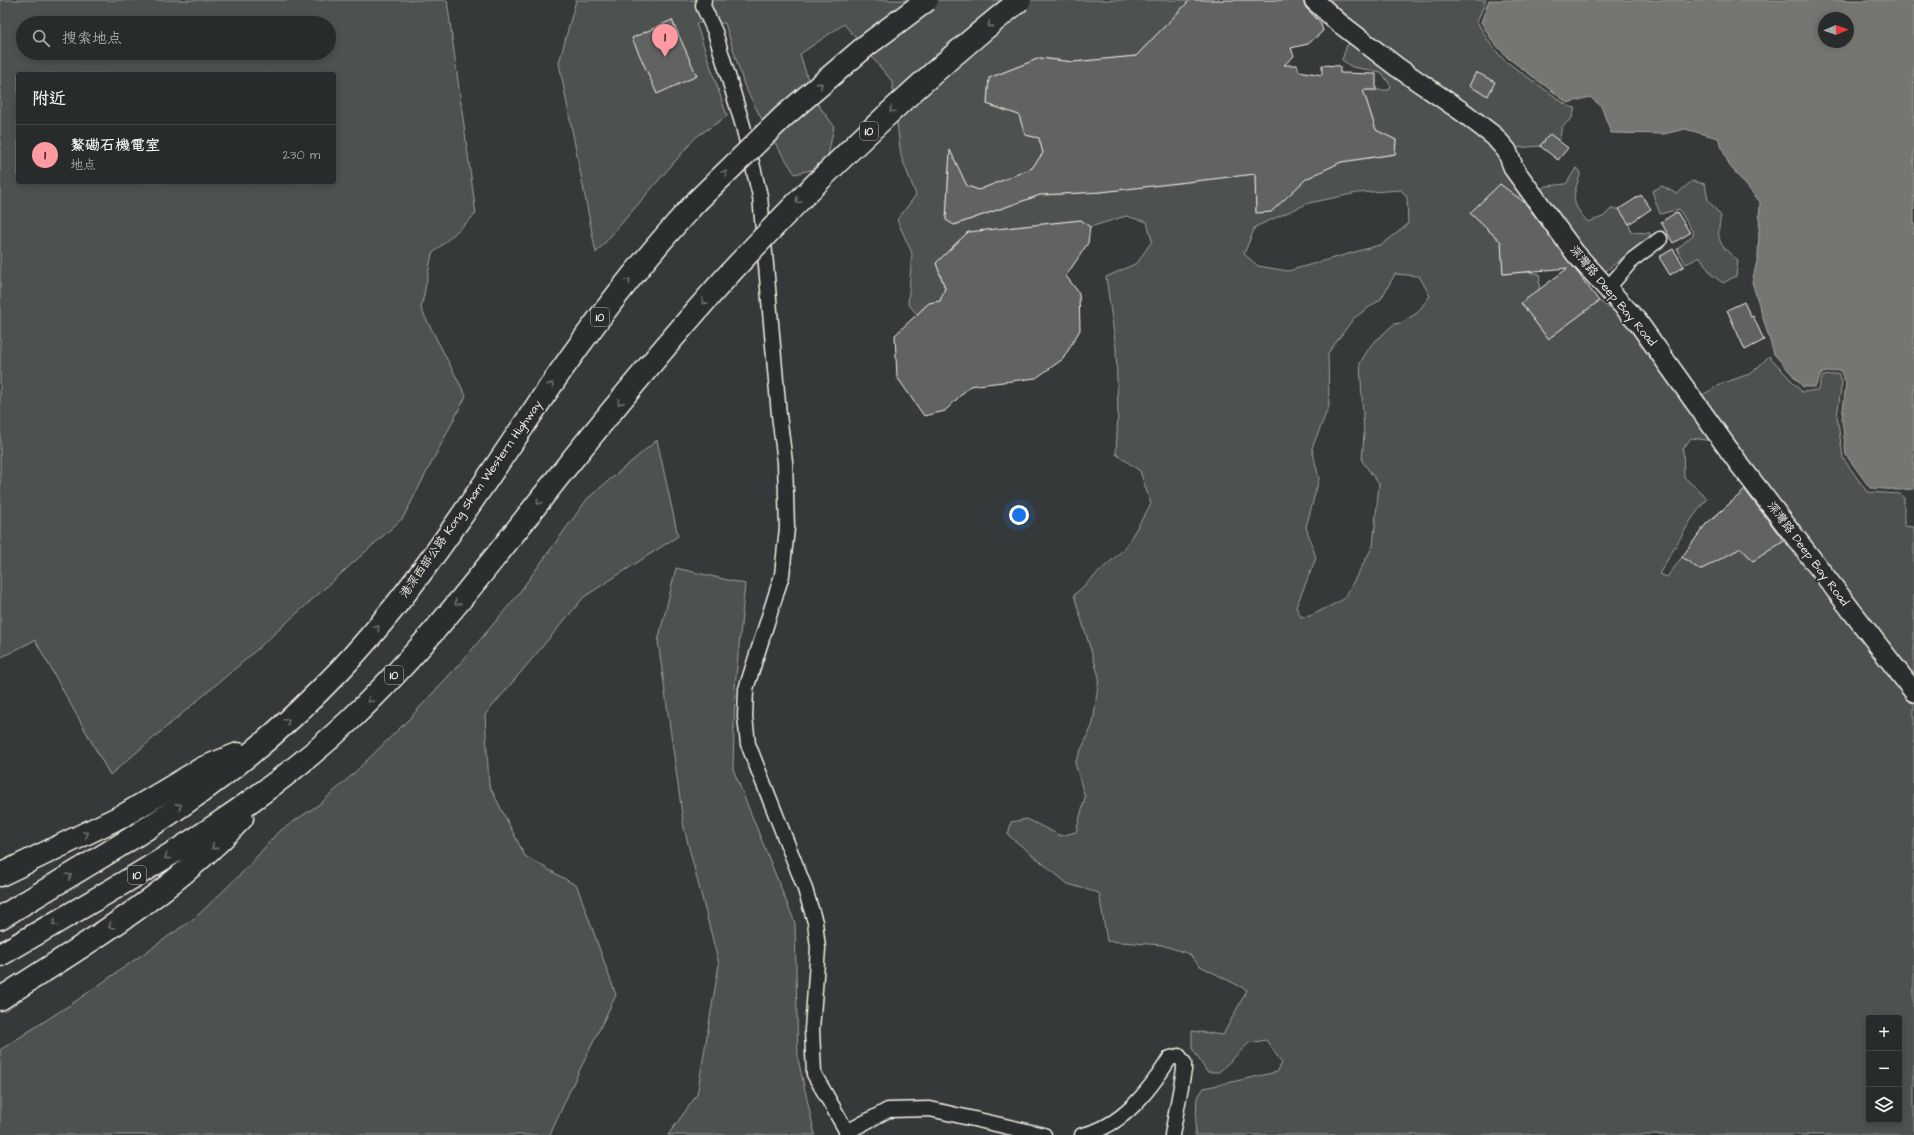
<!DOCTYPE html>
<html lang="zh">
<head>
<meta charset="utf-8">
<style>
	:root { --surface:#282b2b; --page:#343737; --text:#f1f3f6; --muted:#a5a7a9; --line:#444747; --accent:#ff9aa2 }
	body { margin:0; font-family:"Architects Daughter","LXGW WenKai TC",sans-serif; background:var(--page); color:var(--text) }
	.controls { position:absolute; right:12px; bottom:12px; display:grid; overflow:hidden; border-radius:4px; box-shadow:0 2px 6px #0003 }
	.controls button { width:36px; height:36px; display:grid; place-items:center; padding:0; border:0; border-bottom:1px solid var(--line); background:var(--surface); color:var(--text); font:20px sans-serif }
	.compass { position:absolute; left:1818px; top:12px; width:36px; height:36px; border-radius:50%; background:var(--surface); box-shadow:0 2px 6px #0003; rotate:88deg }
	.you { position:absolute; left:1019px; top:515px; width:14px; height:14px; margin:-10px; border:3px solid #fff; border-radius:50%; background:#1a73e8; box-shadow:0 0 0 6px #1a73e833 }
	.badge { display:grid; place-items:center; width:26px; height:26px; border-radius:50%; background:var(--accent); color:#111; font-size:13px; font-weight:700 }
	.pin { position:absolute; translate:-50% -33px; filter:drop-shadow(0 1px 2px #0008) }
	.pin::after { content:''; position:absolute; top:21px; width:14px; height:12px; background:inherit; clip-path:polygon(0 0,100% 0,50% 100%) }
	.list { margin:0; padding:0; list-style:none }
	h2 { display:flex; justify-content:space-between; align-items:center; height:52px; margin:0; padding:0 16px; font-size:17px }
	h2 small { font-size:13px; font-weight:400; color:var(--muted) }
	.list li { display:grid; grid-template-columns:26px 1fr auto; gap:12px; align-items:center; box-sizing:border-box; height:60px; padding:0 16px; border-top:1px solid var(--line) }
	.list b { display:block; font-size:15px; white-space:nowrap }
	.list p { margin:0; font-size:13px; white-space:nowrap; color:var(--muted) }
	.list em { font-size:13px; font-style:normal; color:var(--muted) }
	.icon { flex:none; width:22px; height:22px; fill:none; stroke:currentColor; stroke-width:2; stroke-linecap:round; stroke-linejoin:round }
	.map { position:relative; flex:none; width:1914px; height:1135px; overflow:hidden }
	.search { position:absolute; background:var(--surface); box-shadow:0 2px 6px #0003; left:16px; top:16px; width:320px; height:44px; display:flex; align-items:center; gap:10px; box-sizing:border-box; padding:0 14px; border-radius:22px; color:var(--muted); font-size:15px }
	.panel { position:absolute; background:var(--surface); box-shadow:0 2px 6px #0003; left:16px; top:72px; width:320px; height:112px; border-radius:4px }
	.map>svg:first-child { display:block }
	.green { fill:#4e514f; stroke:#a1a19c; fill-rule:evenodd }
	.water { fill:#757572; stroke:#a8a7a1; fill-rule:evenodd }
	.building { fill:#616362; stroke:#f4f1e8 }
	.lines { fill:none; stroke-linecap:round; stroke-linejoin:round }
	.street-casing { stroke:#f4f1e8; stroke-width:17 }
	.secondary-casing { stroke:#f4f1e8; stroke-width:22 }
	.highway-casing { stroke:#f4f1e8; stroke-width:25 }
	.street { stroke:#2a2d2e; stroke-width:14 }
	.secondary { stroke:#2a2d2e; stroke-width:19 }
	.highway { stroke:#2a2d2e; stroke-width:22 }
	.highway-bridge-casing { stroke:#f4f1e8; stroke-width:25; stroke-linecap:butt }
	.highway-bridge { stroke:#2a2d2e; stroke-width:22 }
	.oneway { stroke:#71726f }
	.labels { text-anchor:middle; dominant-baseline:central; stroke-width:4; stroke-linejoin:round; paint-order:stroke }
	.shield { fill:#2a2d2e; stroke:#b7b6b0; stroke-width:1 }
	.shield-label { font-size:11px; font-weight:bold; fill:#f4f1e8 }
	.street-label { font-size:12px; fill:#f4f1e8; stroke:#2a2d2e }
</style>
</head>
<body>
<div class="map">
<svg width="1914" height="1135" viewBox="0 0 1914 1135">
	<rect width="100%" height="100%" fill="#363939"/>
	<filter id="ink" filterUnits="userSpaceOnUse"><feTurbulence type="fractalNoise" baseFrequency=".025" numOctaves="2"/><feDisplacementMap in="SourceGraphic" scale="8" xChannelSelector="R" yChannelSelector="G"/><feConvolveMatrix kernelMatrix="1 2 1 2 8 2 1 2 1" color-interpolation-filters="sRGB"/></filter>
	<g filter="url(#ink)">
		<g class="green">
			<path d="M 0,0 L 447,0 L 476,214 L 432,254 L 421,309 L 466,396 L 403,518 L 244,661 L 110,775 L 35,640 L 0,658 ZM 23,23 L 329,23 L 329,53 L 23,53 ZM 18,74 L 334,74 L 334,182 L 18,182 Z"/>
			<path d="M 576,0 L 1186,0 L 1187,4 L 1136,56 L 1073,62 L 1040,58 L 989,78 L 987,104 L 1019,115 L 1025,135 L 1039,138 L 1043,153 L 1032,168 L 979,190 L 967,186 L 956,164 L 949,166 L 946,220 L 955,225 L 1040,195 L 1101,192 L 1255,174 L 1256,212 L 1271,212 L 1306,179 L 1341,162 L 1395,154 L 1396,140 L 1376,130 L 1363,90 L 1389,90 L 1391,86 L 1381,72 L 1352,67 L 1342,60 L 1347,45 L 1355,43 L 1458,117 L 1500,154 L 1522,192 L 1518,198 L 1500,184 L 1470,213 L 1501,242 L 1503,274 L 1526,272 L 1540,274 L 1539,290 L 1521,303 L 1548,339 L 1599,301 L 1620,315 L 1641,340 L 1687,404 L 1721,384 L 1752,373 L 1769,356 L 1802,392 L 1818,390 L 1823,376 L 1838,374 L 1842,382 L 1837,416 L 1843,458 L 1867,492 L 1900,494 L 1904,498 L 1904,526 L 1914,527 L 1914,1135 L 1195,1135 L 1197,1098 L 1204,1088 L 1277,1072 L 1282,1063 L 1266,1040 L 1249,1043 L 1219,1072 L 1207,1072 L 1192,1048 L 1192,1031 L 1223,1035 L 1247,990 L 1200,966 L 1189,954 L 1162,945 L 1107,941 L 1099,893 L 1068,884 L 1008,835 L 1011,822 L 1027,819 L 1061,836 L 1076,832 L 1085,798 L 1075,763 L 1093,724 L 1099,677 L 1074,595 L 1124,549 L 1151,504 L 1140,471 L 1116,454 L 1118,413 L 1116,348 L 1106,277 L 1137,263 L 1152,241 L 1147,222 L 1126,216 L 1090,227 L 1081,220 L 1005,228 L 959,240 L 936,263 L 945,288 L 940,301 L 929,303 L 917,314 L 908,304 L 912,253 L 897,220 L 916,195 L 901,156 L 892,81 L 844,24 L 800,54 L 814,99 L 834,126 L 826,166 L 795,174 L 771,137 L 744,85 L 725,23 L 696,23 L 727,116 L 696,137 L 596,253 L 559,63 ZM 1401,190 L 1407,197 L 1408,224 L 1383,244 L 1288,271 L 1258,266 L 1244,254 L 1255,227 L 1309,203 L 1357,193 ZM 1395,274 L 1419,276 L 1430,296 L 1417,313 L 1401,323 L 1394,324 L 1371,345 L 1360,363 L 1364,434 L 1362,461 L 1379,484 L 1373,546 L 1344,599 L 1310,616 L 1301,617 L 1296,607 L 1316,558 L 1306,527 L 1319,479 L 1312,448 L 1329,406 L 1328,353 L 1354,318 L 1381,299 ZM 1691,438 L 1715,441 L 1785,540 L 1753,561 L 1741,548 L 1682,557 L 1667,577 L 1659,574 L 1691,520 L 1707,498 L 1684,477 L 1683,449 ZM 1869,1018 L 1899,1018 L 1899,1120 L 1869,1120 Z"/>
			<path d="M 1330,0 L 1486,0 L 1477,22 L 1491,45 L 1504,60 L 1568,106 L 1575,108 L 1572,118 L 1562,127 L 1559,141 L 1550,134 L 1540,146 L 1516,148 L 1488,118 L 1459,102 L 1365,31 Z"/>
			<path d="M 1576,168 L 1581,172 C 1573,197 1569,201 1588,222 L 1603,217 L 1611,209 L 1619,209 L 1629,224 L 1631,232 L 1650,233 L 1650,240 L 1638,246 L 1603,273 L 1537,191 L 1546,186 L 1566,184 Z"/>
			<path d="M 1692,181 L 1705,184 L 1708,200 L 1721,216 C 1716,239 1718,245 1738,260 L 1736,276 L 1723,283 L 1712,275 L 1700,257 L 1686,264 L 1677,249 L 1694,234 L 1679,209 L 1660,214 L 1652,191 L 1662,186 L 1677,194 Z"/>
			<path d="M 657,440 L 678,536 L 584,597 L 485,715 L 489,785 L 525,856 L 577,886 L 616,995 L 571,1088 L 550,1135 L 0,1135 L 0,1050 L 76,1001 L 196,917 L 246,869 L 277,833 L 321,803 L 351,776 L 409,719 L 464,659 L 516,597 L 588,498 Z"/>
			<path d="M 676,568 L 745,584 L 735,687 L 733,769 L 795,923 L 798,1059 L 815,1135 L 668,1135 L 697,1095 L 719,964 L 684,828 L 658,641 Z"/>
		</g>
		<path class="water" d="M 1489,0 L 1914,0 L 1914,489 L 1898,490 L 1870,488 L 1846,455 L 1842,419 L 1846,383 L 1840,370 L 1822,373 L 1815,387 L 1803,387 L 1774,354 L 1752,282 L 1758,257 L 1760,202 L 1729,165 L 1718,138 L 1685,129 L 1664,134 L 1611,133 L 1601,106 L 1590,97 L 1568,103 L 1508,58 L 1493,42 L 1481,22 ZM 1824,18 L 1848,18 L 1848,42 L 1824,42 Z"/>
		<g class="building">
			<path d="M 1190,0 L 1303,0 L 1306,8 L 1320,22 L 1323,31 L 1308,44 L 1291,48 L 1294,56 L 1284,65 L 1297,65 L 1299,71 L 1322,75 L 1322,65 L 1340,66 L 1340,73 L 1376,74 L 1376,90 L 1363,90 L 1376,130 L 1396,140 L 1395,154 L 1341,162 L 1306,179 L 1271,212 L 1256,213 L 1255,174 L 1101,192 L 1040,195 L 954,225 L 946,220 L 950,150 L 967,186 L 979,190 L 1032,168 L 1043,153 L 1039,138 L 1025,135 L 1019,115 L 987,104 L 989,78 L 1040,58 L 1073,62 L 1136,56 Z"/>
			<path d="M 672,20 L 697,76 L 657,94 L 632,38 Z"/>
			<path d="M 1476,72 L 1495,82 L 1488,96 L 1469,86 Z"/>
			<path d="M 1550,134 L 1568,148 L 1558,160 L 1540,146 Z"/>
			<path d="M 1500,184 L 1525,203 L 1599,301 L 1548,339 L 1521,303 L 1568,268 L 1503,274 L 1501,242 L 1470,213 Z"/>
			<path d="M 1641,195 L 1651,209 L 1629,224 L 1619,209 Z"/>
			<path d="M 1677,212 L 1690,233 L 1673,243 L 1661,222 Z"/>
			<path d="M 1081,220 L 1090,227 L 1088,243 L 1066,276 L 1079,293 L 1080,330 L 1063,359 L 1036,378 L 970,386 L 945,411 L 924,416 L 897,377 L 895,335 L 929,303 L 940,301 L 945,288 L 936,263 L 968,232 Z"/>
			<path d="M 1673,249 L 1684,266 L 1670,275 L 1659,257 Z"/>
			<path d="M 1744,302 L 1751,317 L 1753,316 L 1764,340 L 1745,350 L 1727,310 Z"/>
			<path d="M 1745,490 L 1784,541 L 1753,561 L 1741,548 L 1700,570 L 1682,557 L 1706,524 Z"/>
		</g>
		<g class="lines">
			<defs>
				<g id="street">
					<path d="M 704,0 L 703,6 L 715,32 L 743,126 L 760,196 L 779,415 L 785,462 L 787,528 L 782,575 L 746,689 L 745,717 L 748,744 L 804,886 L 815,922 L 818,948 L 812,1030 L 814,1074 L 847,1132"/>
					<path d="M 1608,288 L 1632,260 L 1660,239"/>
					<path d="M 846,1135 L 847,1132 L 888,1110 L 930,1109 L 1044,1135"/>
					<path d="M 1082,1135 C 1122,1127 1149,1091 1170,1058 L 1179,1056 L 1184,1063 L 1184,1070 L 1172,1135"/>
				</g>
				<path id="secondary" d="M 1314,0 L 1338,22 L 1397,67 L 1464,113 L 1494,136 L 1507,151 L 1514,169 L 1575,253 L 1637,321 L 1739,464 L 1914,692"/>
				<g id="highway">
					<path d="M 0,875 L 126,814 L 203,768 L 238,754"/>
					<path d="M 0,918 C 66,877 135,839 198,794 C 249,758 297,715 340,670 C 411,595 468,507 526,422 C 578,344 633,269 697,201"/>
					<path d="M 0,955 C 121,884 246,818 349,721 C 429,645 495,557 563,471 C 617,404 672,337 730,273"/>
					<path d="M 0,999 C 84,945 173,893 242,818"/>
				</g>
			</defs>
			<use href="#street" class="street-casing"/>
			<use href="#secondary" class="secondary-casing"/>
			<use href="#highway" class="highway-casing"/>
			<use href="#street" class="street"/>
			<use href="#secondary" class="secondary"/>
			<use href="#highway" class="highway"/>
			<defs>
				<g id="highway-bridge">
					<path d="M 697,201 L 783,117 L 867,45 L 927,0"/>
					<path d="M 730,273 C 820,176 916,83 1020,0"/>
				</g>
			</defs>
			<use href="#highway-bridge" class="highway-bridge-casing"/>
			<use href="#highway-bridge" class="highway-bridge"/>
		</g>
		<defs><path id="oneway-chevron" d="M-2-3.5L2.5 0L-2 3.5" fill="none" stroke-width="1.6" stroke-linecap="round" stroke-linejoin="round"/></defs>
		<g class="oneway">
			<use href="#oneway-chevron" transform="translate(990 25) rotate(140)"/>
			<use href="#oneway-chevron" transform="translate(820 85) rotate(-41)"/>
			<use href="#oneway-chevron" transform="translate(892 110) rotate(137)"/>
			<use href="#oneway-chevron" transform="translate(725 173) rotate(-46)"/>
			<use href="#oneway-chevron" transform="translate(798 201) rotate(135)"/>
			<use href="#oneway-chevron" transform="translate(628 281) rotate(-51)"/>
			<use href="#oneway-chevron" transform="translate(704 302) rotate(132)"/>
			<use href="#oneway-chevron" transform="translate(551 385) rotate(-55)"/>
			<use href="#oneway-chevron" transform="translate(620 402) rotate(129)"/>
			<use href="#oneway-chevron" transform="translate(539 502) rotate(128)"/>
			<use href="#oneway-chevron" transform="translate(457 603) rotate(130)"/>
			<use href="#oneway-chevron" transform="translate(377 628) rotate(-49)"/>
			<use href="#oneway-chevron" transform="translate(370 700) rotate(135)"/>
			<use href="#oneway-chevron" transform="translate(287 721) rotate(-42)"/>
			<use href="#oneway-chevron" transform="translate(179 806) rotate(-33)"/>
			<use href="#oneway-chevron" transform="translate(86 834) rotate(-26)"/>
			<use href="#oneway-chevron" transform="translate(214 847) rotate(139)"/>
			<use href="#oneway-chevron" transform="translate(167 857) rotate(148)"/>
			<use href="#oneway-chevron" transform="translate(69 876) rotate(-31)"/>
			<use href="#oneway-chevron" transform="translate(55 923) rotate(150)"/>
			<use href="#oneway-chevron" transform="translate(111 926) rotate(145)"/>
		</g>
	</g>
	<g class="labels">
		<g class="shield">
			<rect x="860" y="122" width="18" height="18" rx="3"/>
			<rect x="591" y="308" width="18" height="18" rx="3"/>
			<rect x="385" y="666" width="18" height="18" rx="3"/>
			<rect x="128" y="866" width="18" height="18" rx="3"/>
		</g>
		<g class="shield-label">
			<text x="869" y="131">10</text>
			<text x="600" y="317">10</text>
			<text x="394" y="675">10</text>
			<text x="137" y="875">10</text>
		</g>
		<g class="street-label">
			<text transform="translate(1613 296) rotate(50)">深灣路 Deep Bay Road</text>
			<text transform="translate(471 499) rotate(-55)">港深西部公路 Kong Sham Western Highway</text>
			<text transform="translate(1808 554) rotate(53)">深灣路 Deep Bay Road</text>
		</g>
	</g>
</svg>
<div class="controls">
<button>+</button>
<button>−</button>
<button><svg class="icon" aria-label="layers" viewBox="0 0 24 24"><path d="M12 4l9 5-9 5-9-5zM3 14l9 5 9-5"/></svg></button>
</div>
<svg class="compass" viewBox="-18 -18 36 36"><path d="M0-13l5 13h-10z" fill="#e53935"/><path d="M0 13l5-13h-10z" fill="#a5a7a9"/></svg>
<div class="you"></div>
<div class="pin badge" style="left:665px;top:57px">1</div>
<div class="search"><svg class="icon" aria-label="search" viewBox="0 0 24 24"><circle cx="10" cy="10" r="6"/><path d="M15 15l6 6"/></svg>搜索地点</div>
<section class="panel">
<h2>附近<small></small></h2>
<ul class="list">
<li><span class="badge">1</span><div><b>鰲磡石機電室</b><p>地点</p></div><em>230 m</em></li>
</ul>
</section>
</div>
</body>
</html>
